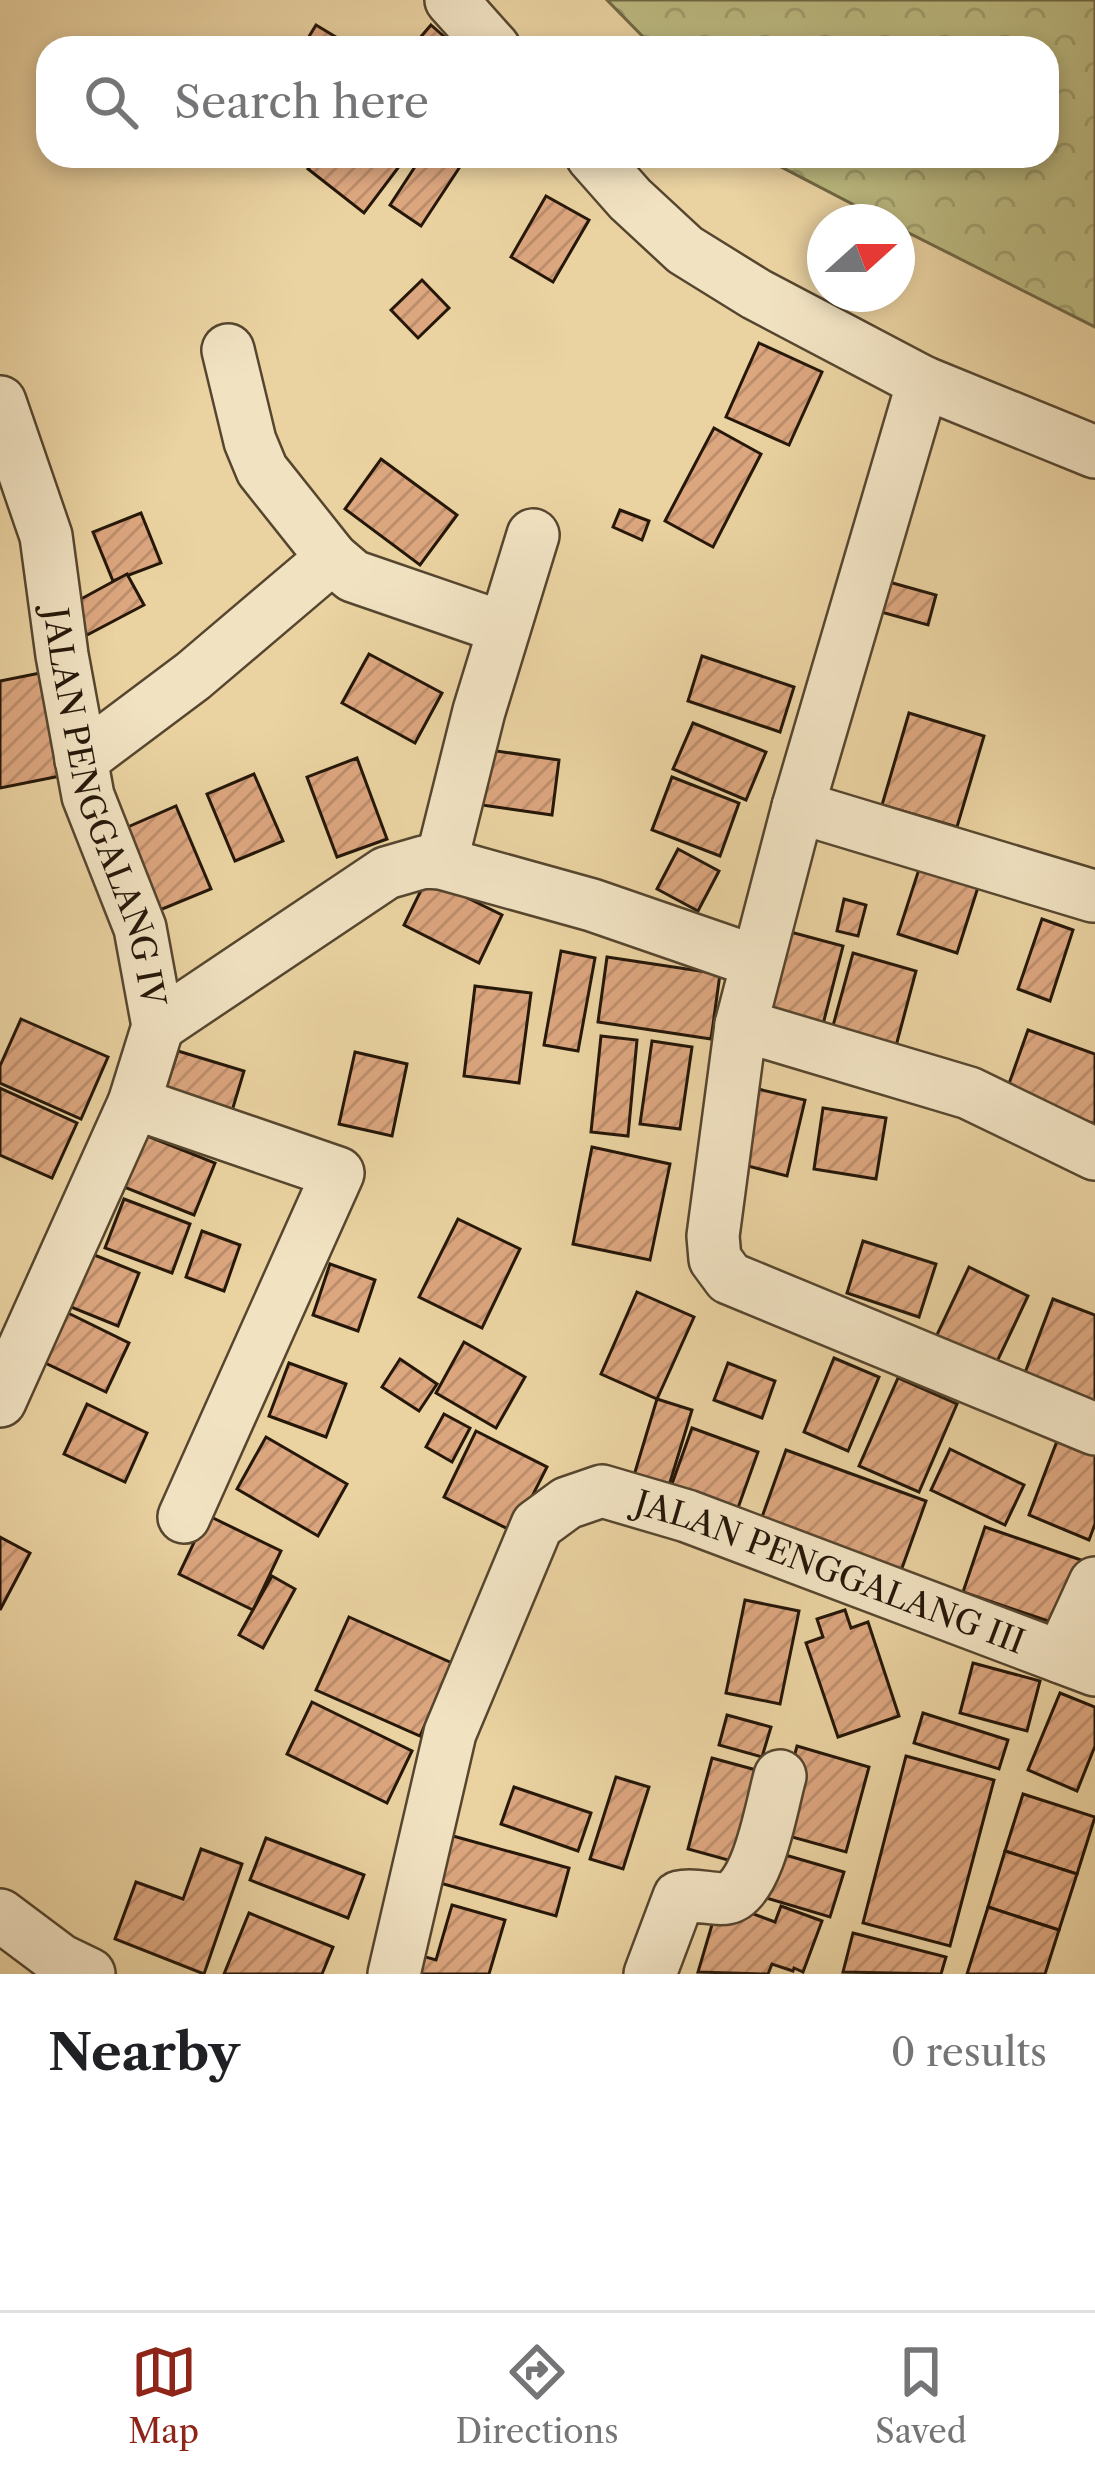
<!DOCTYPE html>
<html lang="en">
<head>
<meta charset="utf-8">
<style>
	:root { --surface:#fff; --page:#f2f2f2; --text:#202124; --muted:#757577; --line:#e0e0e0; --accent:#8f2418 }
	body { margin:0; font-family:"Libre Caslon Text",serif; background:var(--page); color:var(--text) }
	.compass { position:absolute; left:807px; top:204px; width:108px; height:108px; border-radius:50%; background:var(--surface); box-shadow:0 6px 18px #0003; rotate:69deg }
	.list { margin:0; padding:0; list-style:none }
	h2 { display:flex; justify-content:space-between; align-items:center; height:156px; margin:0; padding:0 48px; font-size:51px }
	h2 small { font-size:39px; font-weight:400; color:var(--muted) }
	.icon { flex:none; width:66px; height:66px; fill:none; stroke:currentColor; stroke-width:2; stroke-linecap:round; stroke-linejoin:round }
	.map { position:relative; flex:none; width:1095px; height:1974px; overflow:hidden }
	.search { position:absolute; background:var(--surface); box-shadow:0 6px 18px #0003; left:36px; right:36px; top:36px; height:132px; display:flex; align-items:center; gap:30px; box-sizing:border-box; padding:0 42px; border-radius:36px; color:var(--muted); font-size:45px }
	.sheet { height:336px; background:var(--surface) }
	nav { display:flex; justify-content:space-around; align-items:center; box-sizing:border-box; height:168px; border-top:3px solid var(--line); background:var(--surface); font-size:33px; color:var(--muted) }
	nav a { display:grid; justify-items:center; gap:6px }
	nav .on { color:var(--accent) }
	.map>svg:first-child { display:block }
	.forest { fill:url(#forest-crowns); stroke:#706845; stroke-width:3 }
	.building { fill:url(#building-hatch); stroke:#251709; stroke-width:3 }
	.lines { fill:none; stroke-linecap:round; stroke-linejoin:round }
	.minor-casing { stroke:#56462f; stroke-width:56 }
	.minor { stroke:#f1e2c2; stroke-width:51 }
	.labels { text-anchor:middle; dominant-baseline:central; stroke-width:10; stroke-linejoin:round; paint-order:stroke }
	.street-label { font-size:33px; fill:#251709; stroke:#f1e2c2 }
</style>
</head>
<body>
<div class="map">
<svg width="1095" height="1974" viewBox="0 0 1095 1974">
	<defs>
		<pattern id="forest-crowns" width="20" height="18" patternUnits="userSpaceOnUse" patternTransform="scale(3)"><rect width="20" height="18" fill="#bcba81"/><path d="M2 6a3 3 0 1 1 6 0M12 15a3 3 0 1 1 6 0" fill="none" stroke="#a19f6e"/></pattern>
		<pattern id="building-hatch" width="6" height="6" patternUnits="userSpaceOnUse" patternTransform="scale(3)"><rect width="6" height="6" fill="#dca67f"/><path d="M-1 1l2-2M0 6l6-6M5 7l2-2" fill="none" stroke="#bd8e6c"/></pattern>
	</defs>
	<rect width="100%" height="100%" fill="#ead2a1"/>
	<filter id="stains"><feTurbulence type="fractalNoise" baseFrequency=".00167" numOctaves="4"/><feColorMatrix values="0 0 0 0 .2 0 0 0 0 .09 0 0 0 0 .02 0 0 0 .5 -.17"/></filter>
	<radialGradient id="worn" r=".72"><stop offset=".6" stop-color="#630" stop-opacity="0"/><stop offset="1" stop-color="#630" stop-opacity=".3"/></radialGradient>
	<path class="forest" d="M 607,0 L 1095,0 L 1095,327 L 897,227 L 897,222 L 887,222 L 760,156 L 1047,156 L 1047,48 L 654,48 Z"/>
	<g class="building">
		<path d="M 316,25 L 354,48 L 302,48 Z"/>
		<path d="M 431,25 L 457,48 L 415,48 L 413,46 Z"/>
		<path d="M 318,156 L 407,156 L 364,213 L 308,169 Z"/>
		<path d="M 422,156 L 467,156 L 421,226 L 390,205 Z"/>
		<path d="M 546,196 L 589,220 L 553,282 L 511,257 Z"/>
		<path d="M 422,280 L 449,308 L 418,338 L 391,310 Z"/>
		<path d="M 759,343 L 822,372 L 789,445 L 726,417 Z"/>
		<path d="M 714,428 L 761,454 L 713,547 L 665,521 Z"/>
		<path d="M 381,459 L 457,515 L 420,565 L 345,509 Z"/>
		<path d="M 620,510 L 649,521 L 642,540 L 613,527 Z"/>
		<path d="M 141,513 L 161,563 L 113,581 L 93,532 Z"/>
		<path d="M 127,574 L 144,605 L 87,635 L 70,605 Z"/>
		<path d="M 889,582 L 936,595 L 928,625 L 881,612 Z"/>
		<path d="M 369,654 L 442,693 L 415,743 L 342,703 Z"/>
		<path d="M 702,656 L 794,687 L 780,732 L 688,701 Z"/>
		<path d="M 40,673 L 60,776 L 0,788 L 0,681 Z"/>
		<path d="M 909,713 L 984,736 L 957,827 L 882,805 Z"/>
		<path d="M 693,723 L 766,752 L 746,800 L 673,769 Z"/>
		<path d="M 476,748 L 559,760 L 552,815 L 468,803 Z"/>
		<path d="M 357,758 L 387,839 L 337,857 L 307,777 Z"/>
		<path d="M 254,774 L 283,841 L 235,861 L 207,794 Z"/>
		<path d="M 672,777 L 739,803 L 720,856 L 652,830 Z"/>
		<path d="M 176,806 L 211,889 L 155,912 L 121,830 Z"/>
		<path d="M 678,849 L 719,871 L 698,911 L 657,889 Z"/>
		<path d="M 921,863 L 980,881 L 957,953 L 898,934 Z"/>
		<path d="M 427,878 L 502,915 L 479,963 L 404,925 Z"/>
		<path d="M 844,899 L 866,905 L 858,936 L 837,931 Z"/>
		<path d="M 1042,919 L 1073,930 L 1050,1001 L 1018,989 Z"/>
		<path d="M 783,930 L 843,946 L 819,1040 L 759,1023 Z"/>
		<path d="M 561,951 L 595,958 L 578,1051 L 544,1045 Z"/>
		<path d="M 853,953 L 916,971 L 892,1061 L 828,1044 Z"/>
		<path d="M 607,957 L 720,974 L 711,1039 L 598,1022 Z"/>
		<path d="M 475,986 L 531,993 L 519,1083 L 464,1076 Z"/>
		<path d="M 21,1019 L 108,1057 L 81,1119 L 0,1083 L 0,1066 Z"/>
		<path d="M 1028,1030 L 1095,1054 L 1095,1124 L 1006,1092 Z"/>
		<path d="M 601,1036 L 637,1040 L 628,1136 L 591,1132 Z"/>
		<path d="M 652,1041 L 692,1047 L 680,1129 L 640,1124 Z"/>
		<path d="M 178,1051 L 244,1071 L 229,1121 L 162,1101 Z"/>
		<path d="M 355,1052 L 407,1064 L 392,1136 L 339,1124 Z"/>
		<path d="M 0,1088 L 77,1123 L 52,1178 L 0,1155 Z"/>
		<path d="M 758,1089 L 805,1100 L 787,1176 L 740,1164 Z"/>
		<path d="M 823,1108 L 886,1118 L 876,1179 L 814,1169 Z"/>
		<path d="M 135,1131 L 215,1163 L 194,1215 L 114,1183 Z"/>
		<path d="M 592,1147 L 670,1164 L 650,1260 L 573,1244 Z"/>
		<path d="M 124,1199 L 190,1224 L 172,1273 L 105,1248 Z"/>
		<path d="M 458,1219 L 520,1249 L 482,1328 L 419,1297 Z"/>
		<path d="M 202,1231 L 240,1245 L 224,1291 L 186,1277 Z"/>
		<path d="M 863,1241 L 936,1264 L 919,1317 L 847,1293 Z"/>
		<path d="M 82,1250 L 139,1273 L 118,1326 L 61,1303 Z"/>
		<path d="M 330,1264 L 375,1280 L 358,1331 L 313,1315 Z"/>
		<path d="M 969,1267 L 1028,1296 L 993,1370 L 934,1341 Z"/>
		<path d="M 637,1292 L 694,1317 L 657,1399 L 601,1374 Z"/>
		<path d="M 1053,1299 L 1095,1315 L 1095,1406 L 1023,1378 Z"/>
		<path d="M 62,1310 L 129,1343 L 106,1392 L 39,1360 Z"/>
		<path d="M 464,1342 L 525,1377 L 496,1428 L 436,1393 Z"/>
		<path d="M 834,1358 L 879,1377 L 848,1451 L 804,1432 Z"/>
		<path d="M 400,1359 L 437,1384 L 419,1411 L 382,1387 Z"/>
		<path d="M 289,1363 L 346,1384 L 326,1437 L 269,1416 Z"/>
		<path d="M 728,1363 L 775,1381 L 762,1418 L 714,1400 Z"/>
		<path d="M 898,1378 L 957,1404 L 919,1492 L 859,1466 Z"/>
		<path d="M 657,1399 L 692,1410 L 664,1502 L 629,1492 Z"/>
		<path d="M 87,1404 L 147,1433 L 125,1482 L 64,1454 Z"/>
		<path d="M 444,1414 L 470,1428 L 452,1462 L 426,1447 Z"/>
		<path d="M 692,1428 L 758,1452 L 734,1519 L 668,1495 Z"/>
		<path d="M 1062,1428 L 1095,1441 L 1095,1524 L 1089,1540 L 1029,1515 Z"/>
		<path d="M 476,1431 L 547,1467 L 514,1532 L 444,1497 Z"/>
		<path d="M 266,1437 L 347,1484 L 318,1536 L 237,1489 Z"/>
		<path d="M 950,1449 L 1024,1485 L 1005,1525 L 931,1490 Z"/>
		<path d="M 786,1450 L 926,1501 L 897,1582 L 757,1531 Z"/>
		<path d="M 207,1515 L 281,1551 L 253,1610 L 179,1574 Z"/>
		<path d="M 985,1527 L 1081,1560 L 1060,1625 L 963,1592 Z"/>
		<path d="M 0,1537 L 30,1553 L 0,1610 Z"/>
		<path d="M 272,1576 L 295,1589 L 263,1648 L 239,1635 Z"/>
		<path d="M 745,1600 L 799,1611 L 780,1704 L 726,1693 Z"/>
		<path d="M 845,1610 L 851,1628 L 868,1622 L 899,1716 L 838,1737 L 806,1643 L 823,1637 L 817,1619 Z"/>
		<path d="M 349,1617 L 452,1663 L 420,1736 L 316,1690 Z"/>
		<path d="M 973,1663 L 1040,1681 L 1027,1731 L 960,1713 Z"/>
		<path d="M 1060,1693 L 1095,1707 L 1095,1746 L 1077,1791 L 1028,1770 Z"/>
		<path d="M 312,1702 L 412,1751 L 387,1803 L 287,1754 Z"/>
		<path d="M 923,1713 L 1008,1740 L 999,1769 L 914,1743 Z"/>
		<path d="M 727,1715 L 771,1727 L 762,1757 L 719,1745 Z"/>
		<path d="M 797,1746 L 869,1767 L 846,1852 L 774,1832 Z"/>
		<path d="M 906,1756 L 994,1780 L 950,1946 L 863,1923 Z"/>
		<path d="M 712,1758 L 771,1774 L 746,1865 L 688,1849 Z"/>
		<path d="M 616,1777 L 649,1787 L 623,1869 L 590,1859 Z"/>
		<path d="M 514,1787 L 591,1813 L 578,1851 L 501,1824 Z"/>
		<path d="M 1023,1794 L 1095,1817 L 1077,1874 L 1005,1851 Z"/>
		<path d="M 453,1836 L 569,1868 L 556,1916 L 440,1883 Z"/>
		<path d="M 266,1838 L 364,1875 L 348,1918 L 250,1880 Z"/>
		<path d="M 201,1849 L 242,1864 L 204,1974 L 115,1939 L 136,1882 L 183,1899 Z"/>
		<path d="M 1005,1851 L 1077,1874 L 1059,1930 L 988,1907 Z"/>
		<path d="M 775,1852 L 844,1872 L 830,1917 L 763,1897 Z"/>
		<path d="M 719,1901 L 775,1922 L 781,1906 L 822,1921 L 803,1972 L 794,1968 L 793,1971 L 772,1964 L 768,1974 L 698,1972 Z"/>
		<path d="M 452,1905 L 505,1920 L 489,1974 L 399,1974 L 405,1951 L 436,1960 Z"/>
		<path d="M 988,1907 L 1059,1930 L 1045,1974 L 967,1974 Z"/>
		<path d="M 249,1913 L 333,1947 L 322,1974 L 224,1974 Z"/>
		<path d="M 853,1933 L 946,1957 L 941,1974 L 843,1972 Z"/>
	</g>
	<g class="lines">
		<defs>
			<g id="minor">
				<path d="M 451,0 L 494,48"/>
				<path d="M 592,156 L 630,199 L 685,250 L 756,294 L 923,382 L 1095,452"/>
				<path d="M 228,350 L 250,441 L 262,470 L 332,558 L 353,576 L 504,628"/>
				<path d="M 923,382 L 798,807 L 741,1025 L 713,1236 L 715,1259 L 729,1278 L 1095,1429"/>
				<path id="s1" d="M 0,402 L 46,536 L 62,655 L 88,796 L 140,928 L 158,1026 L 134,1103 L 0,1401"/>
				<path d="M 81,760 L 193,676 L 332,558"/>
				<path d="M 798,807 L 1093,896"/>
				<path d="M 441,863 L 479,711 L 533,535"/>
				<path d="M 741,1025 L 969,1093 L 1095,1154"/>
				<path d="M 158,1026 L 386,873 L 424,862 L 441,863 L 592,905 L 757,962"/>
				<path d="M 134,1103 L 338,1173 L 184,1517"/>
				<path d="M 1061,1657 L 1095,1583"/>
				<path d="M 0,1915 L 60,1960 L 89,1974"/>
				<path id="s2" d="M 394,1974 L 450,1733 L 537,1525 L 567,1503 L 602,1491 L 687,1516 L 1095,1670"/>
				<path d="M 650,1974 L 679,1897 C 696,1893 714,1901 727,1898 C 759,1891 772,1803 780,1776"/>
			</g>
		</defs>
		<use href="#minor" class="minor-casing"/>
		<use href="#minor" class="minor"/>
	</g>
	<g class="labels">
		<g class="street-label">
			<text stroke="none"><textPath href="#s1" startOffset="420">JALAN PENGGALANG IV</textPath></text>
			<text stroke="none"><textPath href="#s2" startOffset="789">JALAN PENGGALANG III</textPath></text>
		</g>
	</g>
	<rect width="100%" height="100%" filter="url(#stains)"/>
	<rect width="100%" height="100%" fill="url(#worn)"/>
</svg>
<svg class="compass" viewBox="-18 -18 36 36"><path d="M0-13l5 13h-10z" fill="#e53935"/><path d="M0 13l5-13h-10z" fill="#757577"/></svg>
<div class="search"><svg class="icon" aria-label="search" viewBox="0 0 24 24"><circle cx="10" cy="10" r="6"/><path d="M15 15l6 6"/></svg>Search here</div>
</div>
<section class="sheet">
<h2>Nearby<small>0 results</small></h2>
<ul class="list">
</ul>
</section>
<nav>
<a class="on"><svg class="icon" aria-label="map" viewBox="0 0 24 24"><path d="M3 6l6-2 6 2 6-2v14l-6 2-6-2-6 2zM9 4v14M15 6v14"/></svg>Map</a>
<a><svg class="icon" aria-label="directions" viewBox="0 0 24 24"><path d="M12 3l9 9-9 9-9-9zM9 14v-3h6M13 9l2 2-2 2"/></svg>Directions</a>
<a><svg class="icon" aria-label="saved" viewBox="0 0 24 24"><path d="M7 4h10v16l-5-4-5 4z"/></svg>Saved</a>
</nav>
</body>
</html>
